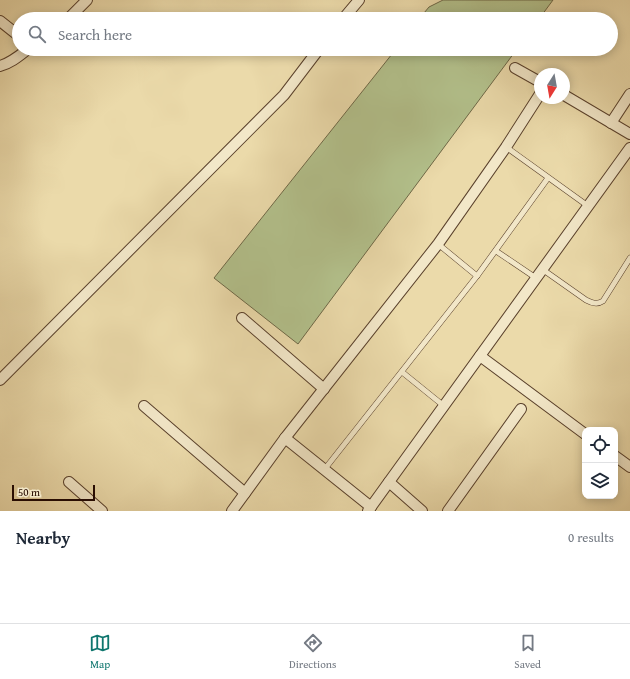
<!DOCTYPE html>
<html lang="en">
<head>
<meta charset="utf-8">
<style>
	:root { --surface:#fff; --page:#f2f2f3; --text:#1f2937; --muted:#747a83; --line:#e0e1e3; --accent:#0f766e }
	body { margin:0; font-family:"Gentium Book Plus",serif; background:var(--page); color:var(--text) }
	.controls { position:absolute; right:12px; bottom:12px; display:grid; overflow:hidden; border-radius:8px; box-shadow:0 2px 10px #0003 }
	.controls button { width:36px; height:36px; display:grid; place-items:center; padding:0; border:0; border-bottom:1px solid var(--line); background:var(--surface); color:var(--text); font:20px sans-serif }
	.compass { position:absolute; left:534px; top:68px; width:36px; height:36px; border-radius:50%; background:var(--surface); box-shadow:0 2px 10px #0003; rotate:191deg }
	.scale { position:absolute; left:12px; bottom:10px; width:83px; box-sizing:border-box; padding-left:4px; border:2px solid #2a0e02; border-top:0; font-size:11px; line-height:14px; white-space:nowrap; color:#2a0e02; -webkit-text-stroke:3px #f2e7c8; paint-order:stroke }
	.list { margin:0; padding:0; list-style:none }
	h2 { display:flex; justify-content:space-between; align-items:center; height:52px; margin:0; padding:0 16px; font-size:17px }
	h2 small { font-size:13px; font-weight:400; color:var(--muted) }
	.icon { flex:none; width:22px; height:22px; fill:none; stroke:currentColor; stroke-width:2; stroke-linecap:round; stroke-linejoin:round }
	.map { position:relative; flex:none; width:630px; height:511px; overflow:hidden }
	.search { position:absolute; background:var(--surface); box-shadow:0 2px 10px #0003; left:12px; right:12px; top:12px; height:44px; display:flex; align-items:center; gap:10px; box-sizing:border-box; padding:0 14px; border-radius:22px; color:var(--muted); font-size:15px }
	.sheet { height:112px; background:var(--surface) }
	nav { display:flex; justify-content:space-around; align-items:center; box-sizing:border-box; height:56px; border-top:1px solid var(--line); background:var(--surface); font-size:11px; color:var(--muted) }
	nav a { display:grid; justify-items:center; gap:2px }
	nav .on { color:var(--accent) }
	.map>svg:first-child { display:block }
	.green { fill:#b3c18c; stroke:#6e6847 }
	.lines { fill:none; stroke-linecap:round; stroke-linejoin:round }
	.lane-casing { stroke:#5a412c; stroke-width:6 }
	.street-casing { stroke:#5a412c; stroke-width:12 }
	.lane { stroke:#f2e7c8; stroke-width:5 }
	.street { stroke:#f2e7c8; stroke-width:10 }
</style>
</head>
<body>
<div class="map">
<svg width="630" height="511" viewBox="0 0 630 511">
	<rect width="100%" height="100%" fill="#ebdaaa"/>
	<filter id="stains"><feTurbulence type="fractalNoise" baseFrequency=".005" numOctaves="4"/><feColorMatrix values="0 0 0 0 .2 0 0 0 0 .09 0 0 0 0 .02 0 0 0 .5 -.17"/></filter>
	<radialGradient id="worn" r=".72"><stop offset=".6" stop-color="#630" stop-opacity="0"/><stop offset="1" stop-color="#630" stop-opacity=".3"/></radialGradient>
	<g class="green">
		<path d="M 443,0 L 553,0 L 539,19 L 419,19 L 429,7 Z"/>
		<path d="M 396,49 L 517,49 L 298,344 L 214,278 Z"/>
	</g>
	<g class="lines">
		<defs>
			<g id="lane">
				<path d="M 506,147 L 588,206"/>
				<path d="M 438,244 L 477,276"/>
				<path d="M 496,251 L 536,278"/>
				<path d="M 542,269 L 586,300 C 592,303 597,305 603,301 L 630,258"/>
				<path d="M 402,372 L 444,406"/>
				<path d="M 324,470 L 477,276 L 548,178"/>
			</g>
			<g id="street">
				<path d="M 68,19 L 87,0"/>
				<path d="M 343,19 L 359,0"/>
				<path d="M 0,21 L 19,36"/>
				<path d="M 0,66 C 11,63 19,56 28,49"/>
				<path d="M 515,68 L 540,82"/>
				<path d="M 564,95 L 630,134"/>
				<path d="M 611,123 L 630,94"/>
				<path d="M 242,318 L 324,389"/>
				<path d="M 480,356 L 585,434"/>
				<path d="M 0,380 L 284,95 L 319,49"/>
				<path d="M 144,406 L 245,493"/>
				<path d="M 285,438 L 371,507"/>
				<path d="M 615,456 L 630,467"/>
				<path d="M 69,482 L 102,511"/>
				<path d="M 389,482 L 422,511"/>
				<path d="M 232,511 L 285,438 L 438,244 L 506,147 L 540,94"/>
				<path d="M 368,511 L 630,148"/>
				<path d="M 448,511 L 521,409"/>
			</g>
		</defs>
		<use href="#lane" class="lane-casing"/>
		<use href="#street" class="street-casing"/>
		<use href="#lane" class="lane"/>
		<use href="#street" class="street"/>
	</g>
	<rect width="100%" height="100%" filter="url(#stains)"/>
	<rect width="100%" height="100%" fill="url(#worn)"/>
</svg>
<div class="controls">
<button><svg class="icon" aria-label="locate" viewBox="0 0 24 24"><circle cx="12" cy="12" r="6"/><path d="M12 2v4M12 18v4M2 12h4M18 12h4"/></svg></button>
<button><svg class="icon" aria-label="layers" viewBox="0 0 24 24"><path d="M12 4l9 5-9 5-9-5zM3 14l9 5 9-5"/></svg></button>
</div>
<svg class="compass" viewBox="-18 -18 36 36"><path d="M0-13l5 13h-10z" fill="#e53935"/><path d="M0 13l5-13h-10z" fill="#747a83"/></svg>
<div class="scale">50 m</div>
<div class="search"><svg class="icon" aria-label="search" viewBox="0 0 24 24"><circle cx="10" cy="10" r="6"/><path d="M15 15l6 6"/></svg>Search here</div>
</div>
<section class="sheet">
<h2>Nearby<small>0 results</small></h2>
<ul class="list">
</ul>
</section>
<nav>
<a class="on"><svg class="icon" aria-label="map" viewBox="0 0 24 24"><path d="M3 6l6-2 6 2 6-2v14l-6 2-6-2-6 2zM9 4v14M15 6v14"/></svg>Map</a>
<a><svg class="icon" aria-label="directions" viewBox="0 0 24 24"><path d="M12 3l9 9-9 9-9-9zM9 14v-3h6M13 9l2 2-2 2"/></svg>Directions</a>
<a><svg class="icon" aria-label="saved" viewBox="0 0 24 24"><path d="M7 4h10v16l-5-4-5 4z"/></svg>Saved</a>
</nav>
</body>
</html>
